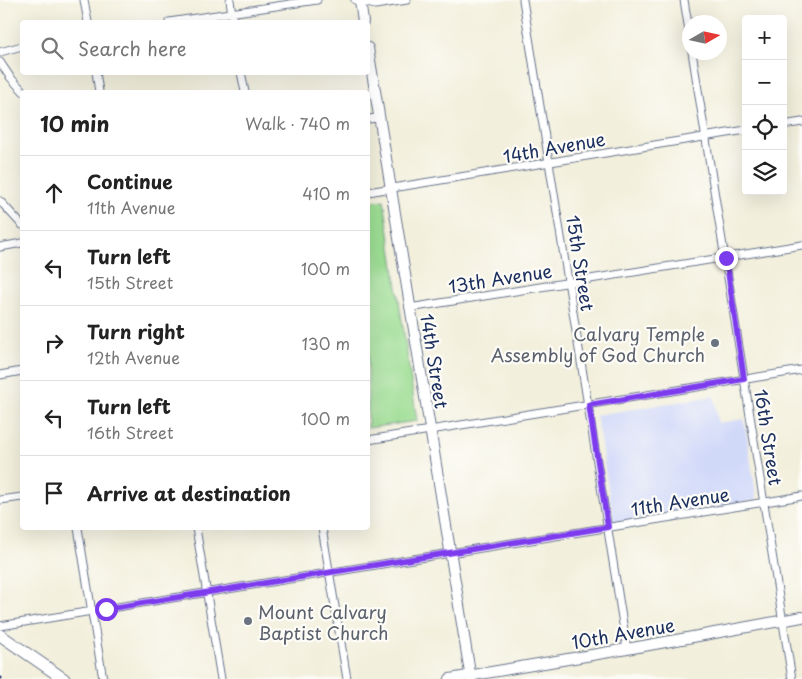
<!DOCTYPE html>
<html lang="en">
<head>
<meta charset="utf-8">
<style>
	:root { --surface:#fff; --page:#f2f2f2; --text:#222; --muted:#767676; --line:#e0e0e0 }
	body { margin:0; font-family:"Playpen Sans",sans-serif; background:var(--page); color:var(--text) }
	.controls { position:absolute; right:15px; top:15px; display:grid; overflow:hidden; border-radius:5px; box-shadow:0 5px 20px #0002 }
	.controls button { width:45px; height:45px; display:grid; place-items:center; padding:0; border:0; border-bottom:1px solid var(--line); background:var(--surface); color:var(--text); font:25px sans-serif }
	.compass { position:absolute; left:682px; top:15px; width:45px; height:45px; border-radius:50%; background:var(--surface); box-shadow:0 5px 20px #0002; rotate:81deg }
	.stop { position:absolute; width:15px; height:15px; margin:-11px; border:4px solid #7c3aed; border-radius:50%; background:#fff }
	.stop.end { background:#7c3aed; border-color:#fff; box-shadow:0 1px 5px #0008 }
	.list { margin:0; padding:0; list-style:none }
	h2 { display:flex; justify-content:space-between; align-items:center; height:65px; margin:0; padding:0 20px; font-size:21px }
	h2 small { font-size:16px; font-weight:400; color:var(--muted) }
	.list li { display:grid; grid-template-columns:32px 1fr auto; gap:15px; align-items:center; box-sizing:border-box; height:75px; padding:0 20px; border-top:1px solid var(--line) }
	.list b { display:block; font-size:19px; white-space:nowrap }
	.list p { margin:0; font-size:16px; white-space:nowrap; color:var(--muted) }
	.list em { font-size:16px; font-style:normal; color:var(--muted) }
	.icon { flex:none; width:28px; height:28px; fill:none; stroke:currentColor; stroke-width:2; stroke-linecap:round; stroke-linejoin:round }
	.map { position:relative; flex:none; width:802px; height:679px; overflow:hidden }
	.search { position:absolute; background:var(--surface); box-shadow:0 5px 20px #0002; left:20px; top:20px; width:350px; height:55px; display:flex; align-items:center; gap:12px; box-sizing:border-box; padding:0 18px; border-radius:5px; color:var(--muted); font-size:19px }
	.panel { position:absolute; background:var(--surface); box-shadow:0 5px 20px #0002; left:20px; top:90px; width:350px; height:440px; border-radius:5px }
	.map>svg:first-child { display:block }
	.built { fill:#d1d9f9 }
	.green { fill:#9cdd93; stroke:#5c8678 }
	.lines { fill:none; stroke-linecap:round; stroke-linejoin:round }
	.street-casing { stroke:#66728a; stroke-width:9 }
	.secondary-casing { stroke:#66728a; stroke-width:12 }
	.primary-casing { stroke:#66728a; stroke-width:13 }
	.street { stroke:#fff; stroke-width:7 }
	.secondary { stroke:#fff; stroke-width:10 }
	.primary { stroke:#fff; stroke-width:11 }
	.rail { stroke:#1b2f5e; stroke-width:2.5; stroke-dasharray:8 4; stroke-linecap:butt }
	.route { stroke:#7c3aed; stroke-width:6 }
	.worship-dot { fill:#6b7280; stroke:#fdfcf7; stroke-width:2 }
	.labels { text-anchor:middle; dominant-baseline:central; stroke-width:4.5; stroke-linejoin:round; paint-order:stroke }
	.street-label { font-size:18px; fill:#1b2f5e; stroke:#fdfcf7 }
	.worship-label { font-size:18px; fill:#5b616d; stroke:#fdfcf7; text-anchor:end }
</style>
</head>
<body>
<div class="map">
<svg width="802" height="679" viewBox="0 0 802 679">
	<rect width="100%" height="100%" fill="#fdfcf7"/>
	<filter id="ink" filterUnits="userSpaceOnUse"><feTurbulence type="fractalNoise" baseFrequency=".02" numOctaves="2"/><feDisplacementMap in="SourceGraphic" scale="10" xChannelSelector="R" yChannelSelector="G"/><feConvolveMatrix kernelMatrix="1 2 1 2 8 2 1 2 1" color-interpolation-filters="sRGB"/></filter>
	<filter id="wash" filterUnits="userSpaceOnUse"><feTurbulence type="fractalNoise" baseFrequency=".0096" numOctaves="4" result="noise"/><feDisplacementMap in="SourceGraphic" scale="20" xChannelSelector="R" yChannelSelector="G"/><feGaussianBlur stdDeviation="1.12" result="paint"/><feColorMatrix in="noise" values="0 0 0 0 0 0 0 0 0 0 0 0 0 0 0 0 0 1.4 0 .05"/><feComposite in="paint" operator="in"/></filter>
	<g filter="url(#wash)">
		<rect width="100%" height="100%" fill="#f2efdc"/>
		<path class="built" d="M 714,396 L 718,423 L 744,419 L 757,500 L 614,523 L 596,415 Z"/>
		<path class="green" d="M 384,200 L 417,421 L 368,428 L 368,202 Z"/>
	</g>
	<g filter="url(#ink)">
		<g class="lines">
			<defs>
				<g id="street">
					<path d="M 84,0 L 88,22"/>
					<path d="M 230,0 L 233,22"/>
					<path d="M 355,0 L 375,5 L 407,0"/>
					<path d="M 523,0 L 627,649"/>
					<path d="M 684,0 L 690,37"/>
					<path d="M 169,22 L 317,0"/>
					<path d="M 0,52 L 22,46"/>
					<path d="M 692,52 L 792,679"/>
					<path d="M 0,62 L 10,77 L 24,92"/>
					<path d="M 96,72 L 99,92"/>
					<path d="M 241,72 L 245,92"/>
					<path d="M 368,119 L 379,118"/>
					<path d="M 783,125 L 802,122"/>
					<path d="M 368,192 L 746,130"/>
					<path d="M 0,201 L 22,225"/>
					<path d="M 0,247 L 22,243"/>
					<path d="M 409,308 L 802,245"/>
					<path d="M 0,375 L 22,371"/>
					<path d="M 368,440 L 802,370"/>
					<path d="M 0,500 L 22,497"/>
					<path d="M 78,528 L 103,679"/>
					<path d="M 196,528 L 221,679"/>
					<path d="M 322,528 L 347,679"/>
					<path d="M 0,626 L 802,496"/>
				</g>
				<g id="secondary">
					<path d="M 360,0 L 363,22"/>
					<path d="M 368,48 L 471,679"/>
					<path d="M 450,679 L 627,649 L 802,617"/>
				</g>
				<path id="primary" d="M 0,635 L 64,679"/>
			</defs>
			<use href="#street" class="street-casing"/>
			<use href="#secondary" class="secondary-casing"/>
			<use href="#primary" class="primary-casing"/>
			<use href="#street" class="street"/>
			<use href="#secondary" class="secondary"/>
			<use href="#primary" class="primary"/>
			<path class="rail" d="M 0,677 L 2,679"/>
		</g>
	</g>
	<g class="lines" filter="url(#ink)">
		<path class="route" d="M 106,609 L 608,527 L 589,405 L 744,379 L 726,258"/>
	</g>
	<g class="worship-dot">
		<circle cx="715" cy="343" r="5"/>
		<circle cx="248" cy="621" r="5"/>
	</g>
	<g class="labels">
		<g class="street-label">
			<text transform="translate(554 147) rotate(-10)">14th Avenue</text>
			<text transform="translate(581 263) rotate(81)">15th Street</text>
			<text transform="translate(500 278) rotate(-9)">13th Avenue</text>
			<text transform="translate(435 361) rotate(81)">14th Street</text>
			<text transform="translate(769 437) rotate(81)">16th Street</text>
			<text transform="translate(680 501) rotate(-9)">11th Avenue</text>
			<text transform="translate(623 633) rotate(-10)">10th Avenue</text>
		</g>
		<g class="worship-label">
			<text x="705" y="333">Calvary Temple<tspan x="705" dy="21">Assembly of God Church</tspan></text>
			<text x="258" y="611" text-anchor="start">Mount Calvary<tspan x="258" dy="21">Baptist Church</tspan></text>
		</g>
	</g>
</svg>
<div class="controls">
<button>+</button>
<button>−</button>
<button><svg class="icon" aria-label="locate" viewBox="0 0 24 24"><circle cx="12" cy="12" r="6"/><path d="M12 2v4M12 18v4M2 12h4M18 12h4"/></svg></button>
<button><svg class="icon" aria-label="layers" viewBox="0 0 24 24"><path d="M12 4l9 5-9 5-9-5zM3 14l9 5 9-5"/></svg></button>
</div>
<svg class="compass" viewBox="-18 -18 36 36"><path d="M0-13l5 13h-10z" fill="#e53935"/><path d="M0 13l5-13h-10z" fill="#767676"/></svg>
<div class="stop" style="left:106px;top:609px"></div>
<div class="stop end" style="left:726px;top:258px"></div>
<div class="search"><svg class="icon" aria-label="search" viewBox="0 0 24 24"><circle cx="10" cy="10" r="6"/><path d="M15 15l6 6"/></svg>Search here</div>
<section class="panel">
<h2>10 min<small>Walk · 740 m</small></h2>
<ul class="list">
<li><svg class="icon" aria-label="ahead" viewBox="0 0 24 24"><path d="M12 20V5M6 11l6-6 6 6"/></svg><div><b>Continue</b><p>11th Avenue</p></div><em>410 m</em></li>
<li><svg class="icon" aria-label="left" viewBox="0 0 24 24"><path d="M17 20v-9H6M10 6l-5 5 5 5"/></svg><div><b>Turn left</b><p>15th Street</p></div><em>100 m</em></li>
<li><svg class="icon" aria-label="right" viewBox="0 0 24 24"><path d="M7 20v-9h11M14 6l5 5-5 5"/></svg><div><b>Turn right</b><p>12th Avenue</p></div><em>130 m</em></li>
<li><svg class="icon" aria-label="left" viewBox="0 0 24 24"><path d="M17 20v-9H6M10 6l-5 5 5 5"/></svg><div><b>Turn left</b><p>16th Street</p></div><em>100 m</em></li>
<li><svg class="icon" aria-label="arrive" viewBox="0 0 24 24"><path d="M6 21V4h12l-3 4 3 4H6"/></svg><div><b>Arrive at destination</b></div></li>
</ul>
</section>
</div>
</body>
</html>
